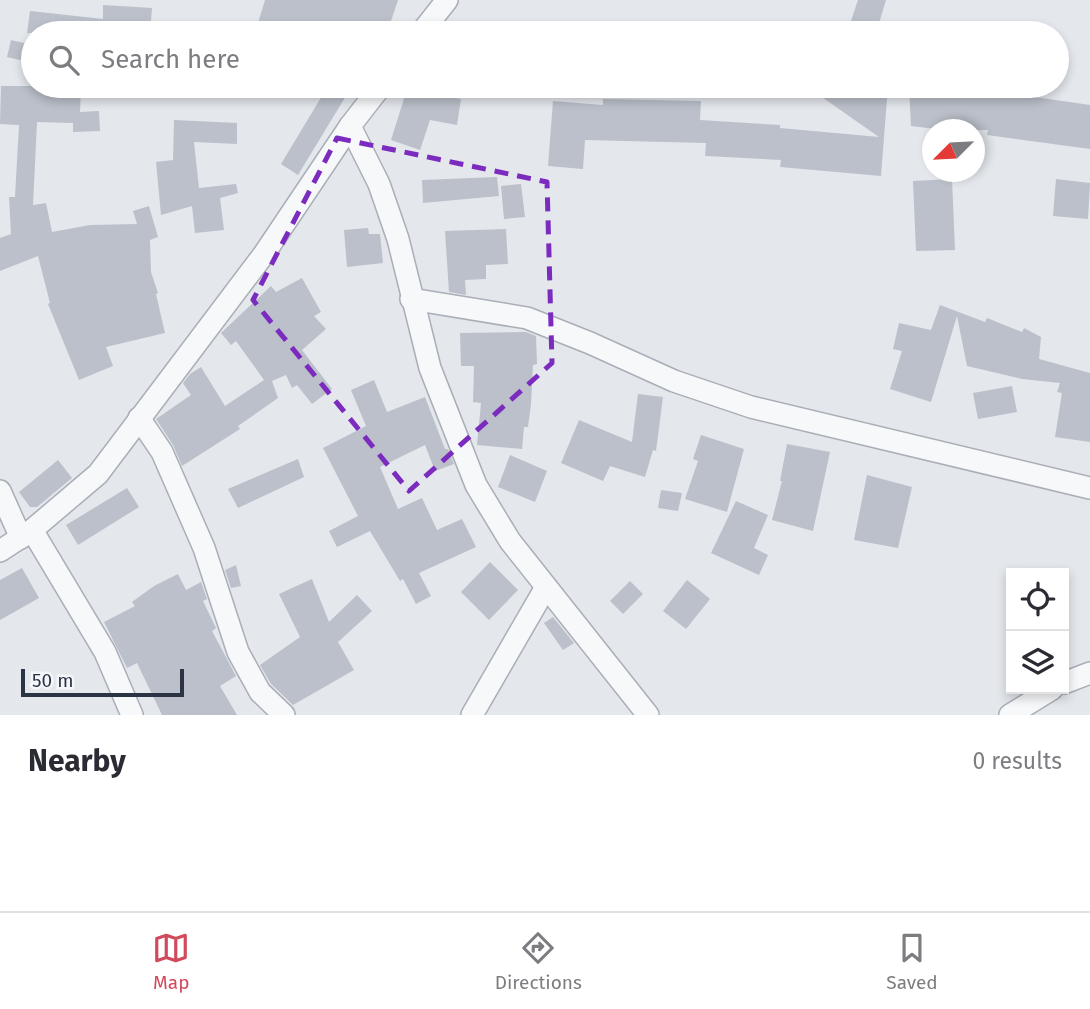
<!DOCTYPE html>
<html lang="en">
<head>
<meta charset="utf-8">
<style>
	:root { --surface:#fff; --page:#f2f2f3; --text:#2b2b33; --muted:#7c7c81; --line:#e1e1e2; --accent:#d1495b }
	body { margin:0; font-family:"Fira Sans",sans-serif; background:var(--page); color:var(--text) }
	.controls { position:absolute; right:21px; bottom:21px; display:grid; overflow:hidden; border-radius:0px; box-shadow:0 4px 10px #0003 }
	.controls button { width:63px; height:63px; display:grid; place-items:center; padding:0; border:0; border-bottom:2px solid var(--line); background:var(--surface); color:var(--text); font:35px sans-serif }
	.compass { position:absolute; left:922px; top:119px; width:63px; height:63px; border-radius:50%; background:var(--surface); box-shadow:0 4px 10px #0003; rotate:246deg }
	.scale { position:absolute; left:21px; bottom:18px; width:163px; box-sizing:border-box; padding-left:7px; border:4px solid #2b3445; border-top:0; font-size:19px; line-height:24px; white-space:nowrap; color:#2b3445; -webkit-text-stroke:5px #f4f6f9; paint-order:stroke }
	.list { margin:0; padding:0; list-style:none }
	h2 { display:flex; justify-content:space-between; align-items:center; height:91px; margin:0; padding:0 28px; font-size:30px }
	h2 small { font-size:23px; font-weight:400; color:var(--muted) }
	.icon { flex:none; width:38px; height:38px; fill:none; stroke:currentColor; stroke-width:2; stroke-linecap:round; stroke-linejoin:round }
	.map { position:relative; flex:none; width:1090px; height:715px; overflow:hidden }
	.search { position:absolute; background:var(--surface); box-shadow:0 4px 10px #0003; left:21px; right:21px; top:21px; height:77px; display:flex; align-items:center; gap:18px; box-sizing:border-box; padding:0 24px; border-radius:38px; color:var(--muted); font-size:26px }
	.sheet { height:196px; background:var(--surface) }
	nav { display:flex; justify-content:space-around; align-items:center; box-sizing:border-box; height:98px; border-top:2px solid var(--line); background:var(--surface); font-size:19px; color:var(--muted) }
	nav a { display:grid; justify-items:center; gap:4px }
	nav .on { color:var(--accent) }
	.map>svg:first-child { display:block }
	.building { fill:#bbc0ca }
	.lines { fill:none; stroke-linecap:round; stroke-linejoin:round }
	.minor-casing { stroke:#a9aeb7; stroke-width:24 }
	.minor { stroke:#f7f8fa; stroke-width:21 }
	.marked { fill:none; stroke:#7b2cbf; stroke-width:5; stroke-dasharray:14 9; stroke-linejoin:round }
</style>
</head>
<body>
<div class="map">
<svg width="1090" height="715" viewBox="0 0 1090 715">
	<rect width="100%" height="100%" fill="#e4e7ec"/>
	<g class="building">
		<path d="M 265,0 L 398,0 L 387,33 L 255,33 Z"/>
		<path d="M 858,0 L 886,0 L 876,33 L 847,33 Z"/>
		<path d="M 103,5 L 152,8 L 150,33 L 27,33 L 30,11 L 103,19 Z"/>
		<path d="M 11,40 L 33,45 L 33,63 L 7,57 Z"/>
		<path d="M 1,86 L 81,86 L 80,112 L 99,111 L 100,131 L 73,132 L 73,123 L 37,122 L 33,205 L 46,203 L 52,232 L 90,225 L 137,224 L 133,211 L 149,206 L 158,237 L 150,240 L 151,272 L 158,293 L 156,294 L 165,333 L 106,347 L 113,366 L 79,380 L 48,304 L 50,303 L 38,256 L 0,271 L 0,238 L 11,234 L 9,197 L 15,197 L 19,125 L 0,124 Z"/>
		<path d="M 328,86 L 352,86 L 298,175 L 281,164 Z"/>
		<path d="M 408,86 L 441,86 L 438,95 L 461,99 L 457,125 L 430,120 L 420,150 L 391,140 Z"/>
		<path d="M 806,86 L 888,86 L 881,176 L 780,167 L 781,160 L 705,156 L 706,143 L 585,140 L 583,169 L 548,166 L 553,101 L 603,105 L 603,99 L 701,101 L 700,120 L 780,125 L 780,128 L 879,137 Z"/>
		<path d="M 909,86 L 930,86 L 993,93 L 993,91 L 1090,105 L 1090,149 L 987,135 L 988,130 L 944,130 L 911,126 Z"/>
		<path d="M 174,120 L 237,123 L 237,144 L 194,142 L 199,188 L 236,184 L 238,193 L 220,198 L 224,230 L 195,233 L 192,206 L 161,215 L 156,162 L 173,160 Z"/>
		<path d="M 497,177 L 499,196 L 423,203 L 422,180 Z"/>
		<path d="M 952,179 L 955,250 L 916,251 L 913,181 Z"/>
		<path d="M 1056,179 L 1090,183 L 1088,219 L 1053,216 Z"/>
		<path d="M 521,184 L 525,217 L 504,219 L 501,186 Z"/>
		<path d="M 368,228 L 369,234 L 380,234 L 383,263 L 347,267 L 344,230 Z"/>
		<path d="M 506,229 L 508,264 L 486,265 L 486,279 L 465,280 L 466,295 L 449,292 L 445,231 Z"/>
		<path d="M 302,278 L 321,312 L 314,316 L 326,329 L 302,350 L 332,389 L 312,404 L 297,385 L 292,388 L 286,375 L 272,381 L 278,398 L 238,426 L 240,429 L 182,466 L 173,445 L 156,419 L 191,395 L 183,383 L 190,374 L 201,367 L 225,406 L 264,380 L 236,341 L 231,345 L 221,333 L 271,286 L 276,292 Z"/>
		<path d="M 940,305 L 985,322 L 987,318 L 1022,332 L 1024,328 L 1041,337 L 1039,359 L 1090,373 L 1090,442 L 1055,437 L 1062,393 L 1057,392 L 1060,383 L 1022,379 L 967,366 L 957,316 L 931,402 L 890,389 L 902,351 L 893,349 L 899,323 L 931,330 Z"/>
		<path d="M 526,332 L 536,336 L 537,364 L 533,365 L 531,404 L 528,427 L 524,427 L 522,449 L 477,445 L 481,403 L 473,402 L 474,366 L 461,366 L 460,333 Z"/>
		<path d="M 374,380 L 387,412 L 425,397 L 445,449 L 448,449 L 454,464 L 435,471 L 425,445 L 380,467 L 398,509 L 422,498 L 437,530 L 462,519 L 476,547 L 419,573 L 431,596 L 416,604 L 403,579 L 400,581 L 370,531 L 337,547 L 329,531 L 358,516 L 323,448 L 366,426 L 351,390 Z"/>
		<path d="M 1012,386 L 1017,412 L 978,419 L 973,393 Z"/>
		<path d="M 638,394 L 663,397 L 656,451 L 653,450 L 645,477 L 610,466 L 603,481 L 561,463 L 579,420 L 632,442 Z"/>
		<path d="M 701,435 L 744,449 L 727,512 L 685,499 L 698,461 L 693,459 Z"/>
		<path d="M 787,444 L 830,452 L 813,531 L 772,520 L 782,481 L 780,481 Z"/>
		<path d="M 510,455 L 547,471 L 535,502 L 498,487 Z"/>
		<path d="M 298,459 L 304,477 L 238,508 L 228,489 Z"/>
		<path d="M 58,460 L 72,478 L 37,507 L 30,507 L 19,492 Z"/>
		<path d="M 867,475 L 912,487 L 898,548 L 854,540 Z"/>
		<path d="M 127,488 L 139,507 L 78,545 L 66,525 Z"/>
		<path d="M 661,490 L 682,493 L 678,511 L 658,508 Z"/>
		<path d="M 736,501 L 768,515 L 754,548 L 768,555 L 759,575 L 711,553 Z"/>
		<path d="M 490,562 L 518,590 L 489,620 L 461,592 Z"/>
		<path d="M 236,565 L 241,586 L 231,588 L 225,570 Z"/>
		<path d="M 22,568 L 39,598 L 0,620 L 0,580 Z"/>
		<path d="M 178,574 L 186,590 L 201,582 L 207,599 L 203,601 L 216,628 L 212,631 L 236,676 L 220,686 L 237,715 L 162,715 L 137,663 L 127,668 L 104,622 L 135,606 L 132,602 L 154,586 Z"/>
		<path d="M 312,579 L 329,622 L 357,595 L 372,611 L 338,642 L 354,670 L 293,705 L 271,684 L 260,665 L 300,637 L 279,594 Z"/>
		<path d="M 687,580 L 710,599 L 686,629 L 663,611 Z"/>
		<path d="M 630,581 L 643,594 L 623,614 L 610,601 Z"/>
		<path d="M 553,617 L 574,643 L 563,650 L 544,623 Z"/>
	</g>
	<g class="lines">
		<defs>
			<g id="minor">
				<path d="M 421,33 L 447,0"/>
				<path d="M 350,126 L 379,184 L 398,239 L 430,368 L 476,485 L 510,541 L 648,715"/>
				<path d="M 411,299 L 527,318 L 590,343 L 674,381 L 751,407 L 1090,488"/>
				<path d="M 139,418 L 162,452 L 204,548 L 238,652 L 260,692 L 284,715"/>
				<path d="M 0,491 L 21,538"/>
				<path d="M 32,530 L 105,652 L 132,715"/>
				<path d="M 0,551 L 32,530 L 98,474 L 264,254 L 350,126 L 381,86"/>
				<path d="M 1064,683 L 1090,673"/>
				<path d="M 472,715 L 546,587"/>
				<path d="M 1010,715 L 1052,689"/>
			</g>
		</defs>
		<use href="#minor" class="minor-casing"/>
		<use href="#minor" class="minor"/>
	</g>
	<path class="marked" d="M 337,138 L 547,182 L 552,363 L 409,491 L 253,300 Z"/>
</svg>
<div class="controls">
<button><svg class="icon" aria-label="locate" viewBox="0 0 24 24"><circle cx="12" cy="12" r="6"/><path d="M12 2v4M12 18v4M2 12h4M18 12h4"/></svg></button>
<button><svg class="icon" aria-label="layers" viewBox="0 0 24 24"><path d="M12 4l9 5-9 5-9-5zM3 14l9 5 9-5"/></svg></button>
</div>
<svg class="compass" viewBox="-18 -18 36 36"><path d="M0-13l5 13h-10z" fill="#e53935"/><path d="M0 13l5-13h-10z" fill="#7c7c81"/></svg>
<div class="scale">50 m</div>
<div class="search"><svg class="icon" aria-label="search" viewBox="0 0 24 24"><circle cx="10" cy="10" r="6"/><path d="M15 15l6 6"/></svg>Search here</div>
</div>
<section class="sheet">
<h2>Nearby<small>0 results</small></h2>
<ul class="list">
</ul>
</section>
<nav>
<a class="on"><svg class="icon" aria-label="map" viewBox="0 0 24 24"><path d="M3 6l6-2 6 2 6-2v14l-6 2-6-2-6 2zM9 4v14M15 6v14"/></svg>Map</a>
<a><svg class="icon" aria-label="directions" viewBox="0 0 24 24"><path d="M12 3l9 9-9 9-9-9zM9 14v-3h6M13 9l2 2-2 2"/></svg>Directions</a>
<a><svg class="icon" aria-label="saved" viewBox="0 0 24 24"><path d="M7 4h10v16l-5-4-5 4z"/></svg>Saved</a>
</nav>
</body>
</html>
